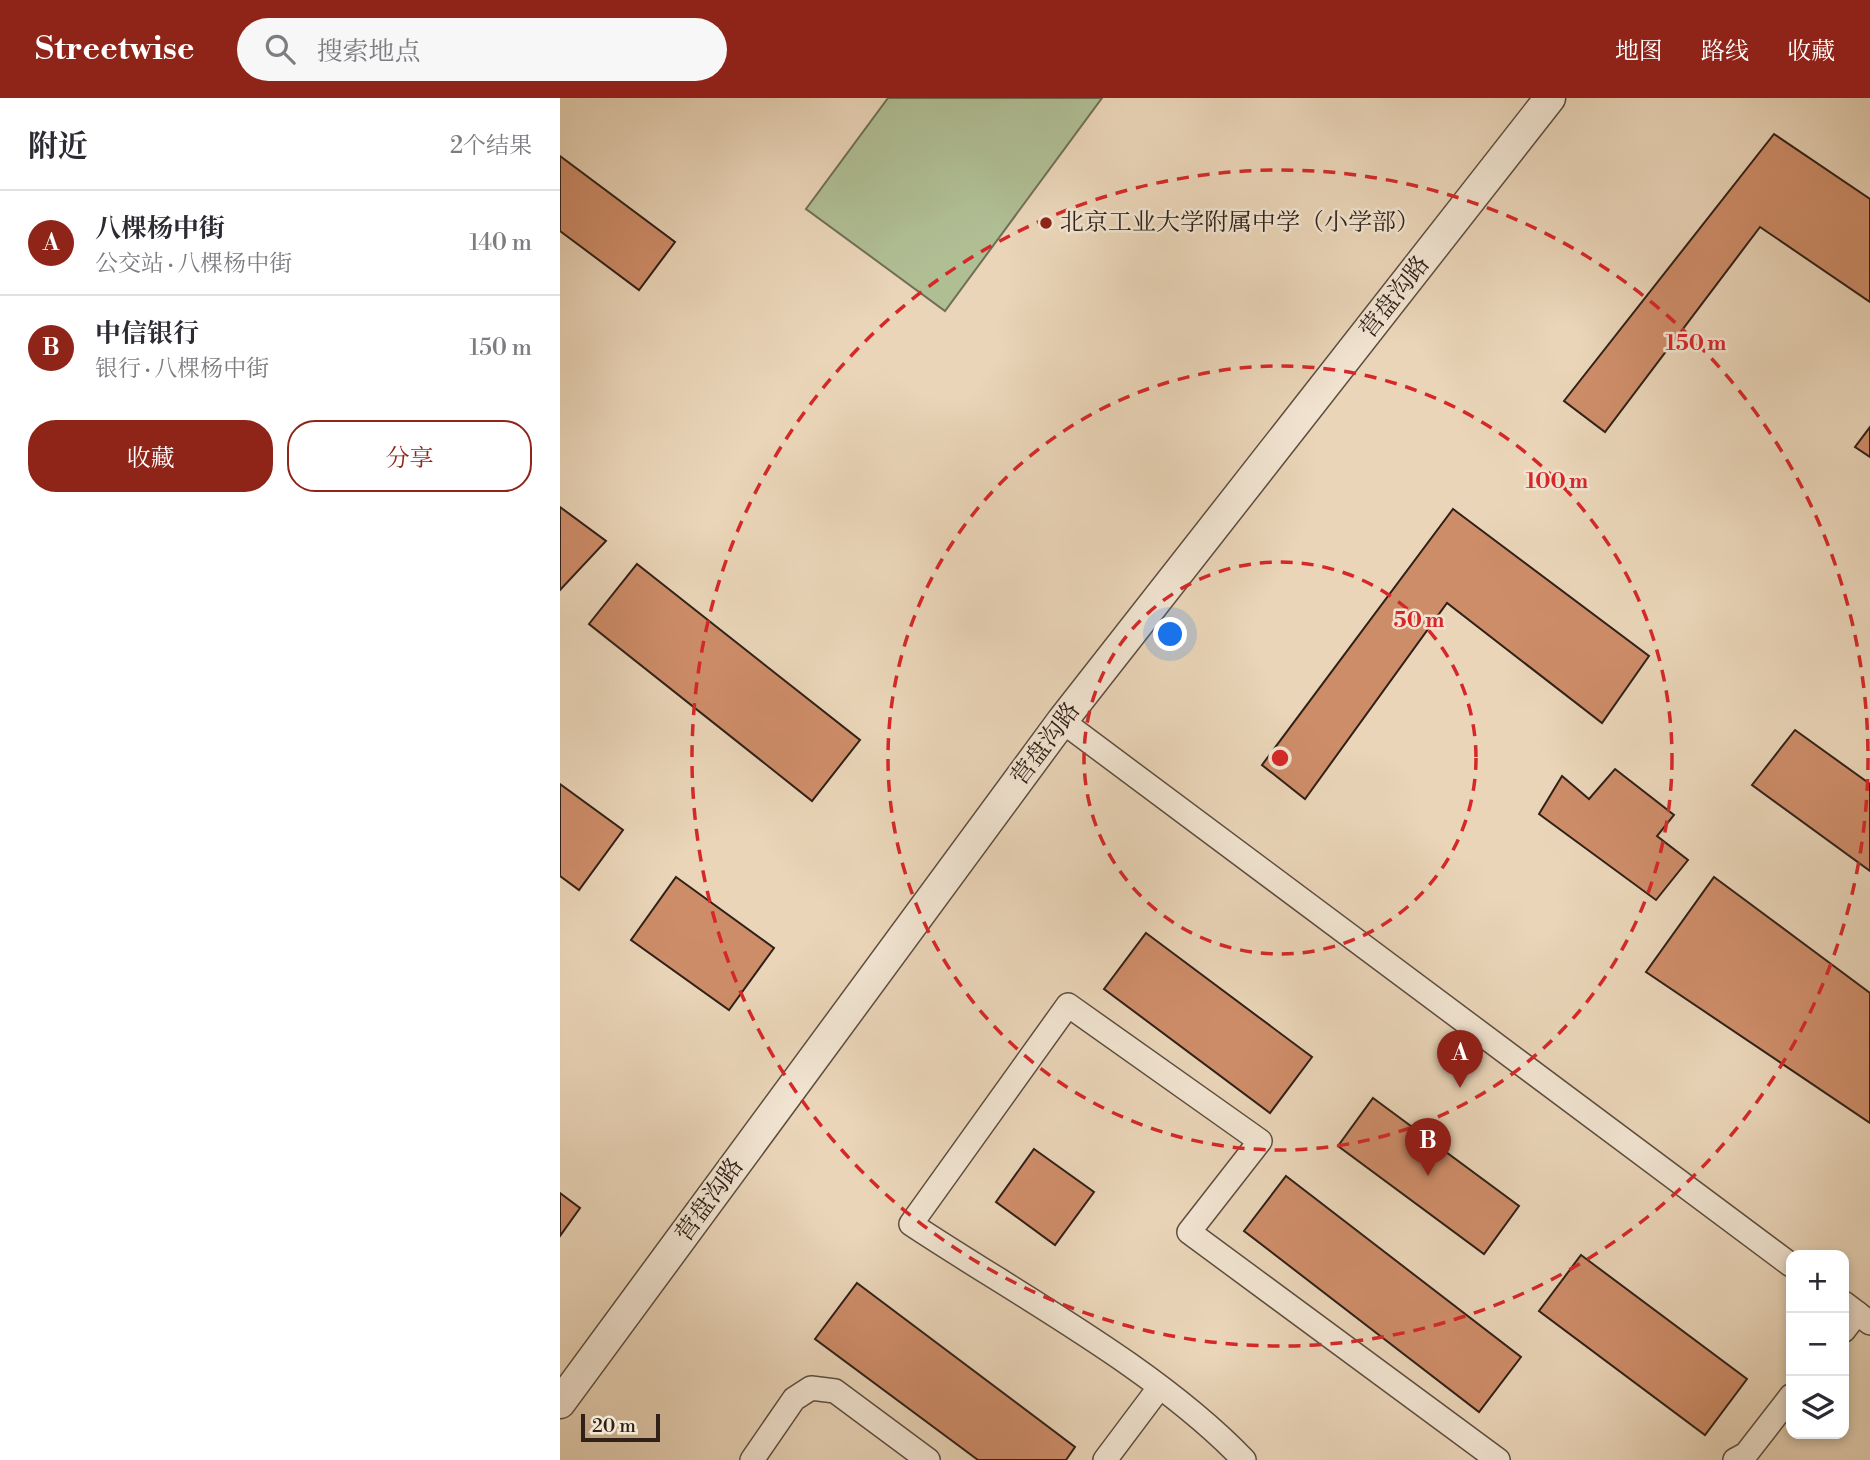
<!DOCTYPE html>
<html lang="zh">
<head>
<meta charset="utf-8">
<style>
	:root { --surface:#fff; --page:#f7f7f7; --text:#2b2b33; --muted:#7c7c81; --line:#e1e1e2; --accent:#8f2418 }
	body { margin:0; font-family:"Libre Bodoni","Noto Serif SC",serif; background:var(--page); color:var(--text) }
	.controls { position:absolute; right:21px; bottom:21px; display:grid; overflow:hidden; border-radius:14px; box-shadow:0 4px 10px #0003 }
	.controls button { width:63px; height:63px; display:grid; place-items:center; padding:0; border:0; border-bottom:2px solid var(--line); background:var(--surface); color:var(--text); font:35px sans-serif }
	.scale { position:absolute; left:21px; bottom:18px; width:79px; box-sizing:border-box; padding-left:7px; border:4px solid #302018; border-top:0; font-size:19px; line-height:24px; white-space:nowrap; color:#302018; -webkit-text-stroke:5px #f1e4d1; paint-order:stroke }
	.you { position:absolute; left:611px; top:537px; width:24px; height:24px; margin:-18px; border:5px solid #fff; border-radius:50%; background:#1a73e8; box-shadow:0 0 0 10px #1a73e833 }
	.badge { display:grid; place-items:center; width:46px; height:46px; border-radius:50%; background:var(--accent); color:#fff; font-size:23px; font-weight:700 }
	.pin { position:absolute; translate:-50% -58px; filter:drop-shadow(0 2px 4px #0008) }
	.pin::after { content:''; position:absolute; top:37px; width:24px; height:21px; background:inherit; clip-path:polygon(0 0,100% 0,50% 100%) }
	.list { margin:0; padding:0; list-style:none }
	h2 { display:flex; justify-content:space-between; align-items:center; height:91px; margin:0; padding:0 28px; font-size:30px }
	h2 small { font-size:23px; font-weight:400; color:var(--muted) }
	.list li { display:grid; grid-template-columns:46px 1fr auto; gap:21px; align-items:center; box-sizing:border-box; height:105px; padding:0 28px; border-top:2px solid var(--line) }
	.list b { display:block; font-size:26px; white-space:nowrap }
	.list p { margin:0; font-size:23px; white-space:nowrap; color:var(--muted) }
	.list em { font-size:23px; font-style:normal; color:var(--muted) }
	.actions { display:flex; gap:14px; padding:21px 28px }
	.actions a { flex:1; padding:16px 0; border:2px solid var(--accent); border-radius:28px; text-align:center; font-size:24px; color:var(--accent) }
	.actions .main { background:var(--accent); color:#fff }
	.icon { flex:none; width:38px; height:38px; fill:none; stroke:currentColor; stroke-width:2; stroke-linecap:round; stroke-linejoin:round }
	.map { position:relative; flex:none; width:1310px; height:1362px; overflow:hidden }
	header { display:flex; align-items:center; gap:42px; box-sizing:border-box; height:98px; padding:0 35px; background:var(--accent); color:#fff }
	header strong { font-size:33px }
	nav { display:flex; gap:38px; margin-inline-start:auto; font-size:24px }
	.search { width:490px; height:63px; background:var(--page); display:flex; align-items:center; gap:18px; box-sizing:border-box; padding:0 24px; border-radius:38px; color:var(--muted); font-size:26px }
	main { display:flex }
	aside { flex:1; background:var(--surface) }
	.map>svg:first-child { display:block }
	.green { fill:#b0be94; stroke:#706f56; stroke-width:2 }
	.building { fill:#ce8d69; stroke:#302018; stroke-width:2 }
	.lines { fill:none; stroke-linecap:round; stroke-linejoin:round }
	.minor-casing { stroke:#5e4d40; stroke-width:26 }
	.tertiary-casing { stroke:#5e4d40; stroke-width:33 }
	.minor { stroke:#f1e4d1; stroke-width:23 }
	.tertiary { stroke:#f1e4d1; stroke-width:30 }
	.ring { fill:none; stroke:#d62828; stroke-width:3.5; stroke-dasharray:12 9 }
	.poi-dot { fill:#8f2418; stroke:#f1e4d1; stroke-width:2.5 }
	.labels { text-anchor:middle; dominant-baseline:central; stroke-width:5; stroke-linejoin:round; paint-order:stroke }
	.poi-label { font-size:24px; fill:#302018; stroke:#f1e4d1; text-anchor:start }
	.street-label { font-size:24px; fill:#302018; stroke:#f1e4d1 }
	.centre { fill:#d62828; stroke:#f1e4d1; stroke-width:3.5 }
	.ring-label { font-size:21px; text-anchor:middle; font-weight:bold; fill:#d62828; stroke:#f1e4d1; stroke-width:5; stroke-linejoin:round; paint-order:stroke }
</style>
</head>
<body>
<header>
<strong>Streetwise</strong>
<div class="search"><svg class="icon" aria-label="search" viewBox="0 0 24 24"><circle cx="10" cy="10" r="6"/><path d="M15 15l6 6"/></svg>搜索地点</div>
<nav><a>地图</a><a>路线</a><a>收藏</a></nav>
</header>
<main>
<aside>
<h2>附近<small>2个结果</small></h2>
<ul class="list">
<li><span class="badge">A</span><div><b>八棵杨中街</b><p>公交站 · 八棵杨中街</p></div><em>140 m</em></li>
<li><span class="badge">B</span><div><b>中信银行</b><p>银行 · 八棵杨中街</p></div><em>150 m</em></li>
</ul>
<div class="actions"><a class="main">收藏</a><a>分享</a></div>
</aside>
<div class="map">
<svg width="1310" height="1362" viewBox="0 0 1310 1362">
	<rect width="100%" height="100%" fill="#ead5b8"/>
	<filter id="stains"><feTurbulence type="fractalNoise" baseFrequency=".00286" numOctaves="4"/><feColorMatrix values="0 0 0 0 .2 0 0 0 0 .09 0 0 0 0 .02 0 0 0 .5 -.17"/></filter>
	<radialGradient id="worn" r=".72"><stop offset=".6" stop-color="#630" stop-opacity="0"/><stop offset="1" stop-color="#630" stop-opacity=".3"/></radialGradient>
	<path class="green" d="M 328,0 L 542,0 L 385,213 L 246,111 Z"/>
	<g class="building">
		<path d="M 1214,36 L 1310,101 L 1310,204 L 1200,129 L 1045,334 L 1004,303 Z"/>
		<path d="M 0,58 L 115,144 L 79,192 L 0,133 Z"/>
		<path d="M 1310,329 L 1310,359 L 1295,349 Z"/>
		<path d="M 0,409 L 46,443 L 0,492 Z"/>
		<path d="M 893,411 L 1089,558 L 1042,625 L 887,505 L 745,701 L 702,667 Z"/>
		<path d="M 77,466 L 300,642 L 252,703 L 29,526 Z"/>
		<path d="M 1235,632 L 1310,686 L 1310,773 L 1192,687 Z"/>
		<path d="M 1055,671 L 1114,717 L 1097,738 L 1128,762 L 1096,802 L 979,716 L 1002,678 L 1029,701 Z"/>
		<path d="M 0,686 L 63,732 L 19,792 L 0,778 Z"/>
		<path d="M 116,779 L 214,850 L 169,912 L 71,842 Z"/>
		<path d="M 1154,779 L 1310,895 L 1310,1025 L 1086,874 Z"/>
		<path d="M 586,835 L 752,959 L 710,1015 L 544,891 Z"/>
		<path d="M 813,1000 L 959,1108 L 924,1156 L 778,1048 Z"/>
		<path d="M 474,1051 L 534,1094 L 495,1147 L 436,1104 Z"/>
		<path d="M 726,1078 L 961,1259 L 919,1314 L 684,1133 Z"/>
		<path d="M 0,1095 L 20,1110 L 0,1138 Z"/>
		<path d="M 1021,1157 L 1187,1281 L 1145,1337 L 979,1213 Z"/>
		<path d="M 297,1185 L 515,1349 L 506,1362 L 418,1362 L 255,1241 Z"/>
	</g>
	<g class="lines">
		<defs>
			<g id="minor">
				<path d="M 502,623 L 1231,1167"/>
				<path d="M 1284,1205 L 1310,1225"/>
				<path d="M 1284,1232 L 1297,1215"/>
				<path d="M 192,1362 L 234,1301 L 251,1290 L 275,1293 L 368,1362"/>
				<path d="M 545,1362 L 599,1290"/>
				<path d="M 684,1362 C 596,1270 458,1197 351,1126 L 508,907 L 700,1043 L 629,1134 L 938,1362"/>
				<path d="M 1175,1362 L 1186,1356 L 1231,1298"/>
			</g>
			<path id="tertiary" d="M 0,1305 L 502,623 L 990,0"/>
		</defs>
		<use href="#minor" class="minor-casing"/>
		<use href="#tertiary" class="tertiary-casing"/>
		<use href="#minor" class="minor"/>
		<use href="#tertiary" class="tertiary"/>
	</g>
	<g class="ring">
		<circle cx="720" cy="660" r="196"/>
		<circle cx="720" cy="660" r="392"/>
		<circle cx="720" cy="660" r="588"/>
	</g>
	<circle class="poi-dot" cx="486" cy="125" r="7"/>
	<g class="labels">
		<g class="poi-label">
			<text x="500" y="125">北京工业大学附属中学（小学部）</text>
		</g>
		<g class="street-label">
			<text transform="translate(835 199) rotate(-52)">营盘沟路</text>
			<text transform="translate(486 646) rotate(-53)">营盘沟路</text>
			<text transform="translate(150 1102) rotate(-54)">营盘沟路</text>
		</g>
	</g>
	<circle cx="720" cy="660" r="10" class="centre"/>
	<g class="ring-label">
		<text x="1136" y="252">150 m</text>
		<text x="997" y="390">100 m</text>
		<text x="859" y="529">50 m</text>
	</g>
	<rect width="100%" height="100%" filter="url(#stains)"/>
	<rect width="100%" height="100%" fill="url(#worn)"/>
</svg>
<div class="controls">
<button>+</button>
<button>−</button>
<button><svg class="icon" aria-label="layers" viewBox="0 0 24 24"><path d="M12 4l9 5-9 5-9-5zM3 14l9 5 9-5"/></svg></button>
</div>
<div class="scale">20 m</div>
<div class="you"></div>
<div class="pin badge" style="left:900px;top:990px">A</div>
<div class="pin badge" style="left:868px;top:1078px">B</div>
</div>
</main>
</body>
</html>
